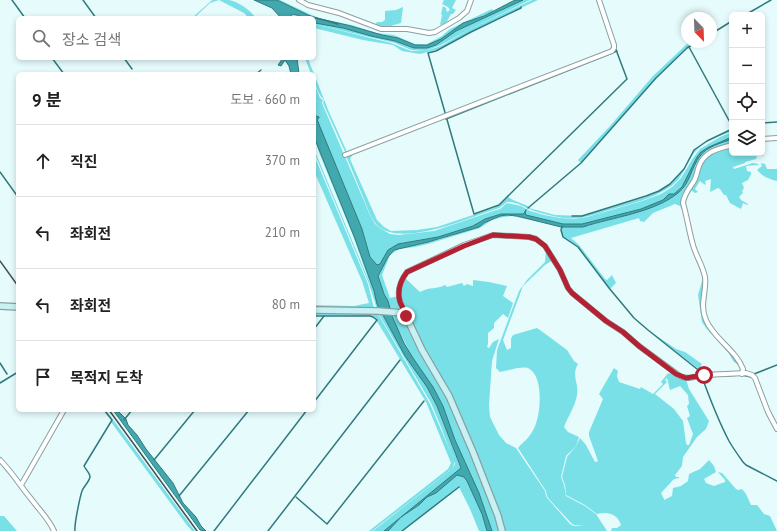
<!DOCTYPE html>
<html lang="ko">
<head>
<meta charset="utf-8">
<style>
	:root { --surface:#fff; --page:#f6f6f6; --text:#222; --muted:#767676; --line:#e0e0e0 }
	body { margin:0; font-family:"PT Sans","Noto Sans KR",sans-serif; background:var(--page); color:var(--text) }
	.controls { position:absolute; right:12px; top:12px; display:grid; overflow:hidden; border-radius:6px; box-shadow:0 2px 6px #0003 }
	.controls button { width:36px; height:36px; display:grid; place-items:center; padding:0; border:0; border-bottom:1px solid var(--line); background:var(--surface); color:var(--text); font:20px sans-serif }
	.compass { position:absolute; left:681px; top:12px; width:36px; height:36px; border-radius:50%; background:var(--surface); box-shadow:0 2px 6px #0003; rotate:157deg }
	.stop { position:absolute; width:12px; height:12px; margin:-9px; border:3px solid #b32132; border-radius:50%; background:#fff }
	.stop.end { background:#b32132; border-color:#fff; box-shadow:0 1px 4px #0008 }
	.list { margin:0; padding:0; list-style:none }
	h2 { display:flex; justify-content:space-between; align-items:center; height:52px; margin:0; padding:0 16px; font-size:17px }
	h2 small { font-size:13px; font-weight:400; color:var(--muted) }
	.list li { display:grid; grid-template-columns:26px 1fr auto; gap:12px; align-items:center; box-sizing:border-box; height:72px; padding:0 16px; border-top:1px solid var(--line) }
	.list b { display:block; font-size:15px; white-space:nowrap }
	.list em { font-size:13px; font-style:normal; color:var(--muted) }
	.icon { flex:none; width:22px; height:22px; fill:none; stroke:currentColor; stroke-width:2; stroke-linecap:round; stroke-linejoin:round }
	.map { position:relative; flex:none; width:777px; height:531px; overflow:hidden }
	.search { position:absolute; background:var(--surface); box-shadow:0 2px 6px #0003; left:16px; top:16px; width:300px; height:44px; display:flex; align-items:center; gap:10px; box-sizing:border-box; padding:0 14px; border-radius:6px; color:var(--muted); font-size:15px }
	.panel { position:absolute; background:var(--surface); box-shadow:0 2px 6px #0003; left:16px; top:72px; width:300px; height:340px; border-radius:6px }
	.map>svg:first-child { display:block }
	.green { fill:#79e0e7; fill-rule:evenodd }
	.water { fill:#41a8ae; stroke:#307a7f }
	.lines { fill:none; stroke-linecap:round; stroke-linejoin:round }
	.stream { stroke:#307a7f; stroke-width:1.5 }
	.street-casing { stroke:#8c9fa1; stroke-width:6 }
	.secondary-casing { stroke:#8c9fa1; stroke-width:8 }
	.street { stroke:#fff; stroke-width:4 }
	.secondary { stroke:#c8f1f4; stroke-width:5.5 }
	.rail { stroke:#465152; stroke-width:1.5 }
	.route { stroke:#b32132; stroke-width:5 }
</style>
</head>
<body>
<div class="map">
<svg width="777" height="531" viewBox="0 0 777 531">
	<rect width="100%" height="100%" fill="#e6fbfc"/>
	<g class="green">
		<path d="M 213,0 C 218,0 224,0 229,0 C 239,2 250,10 256,18 L 249,18 L 244,13 L 219,0 L 210,3 L 194,18 L 192,18 L 211,1 Z"/>
		<path d="M 277,0 L 280,0 L 318,18 L 351,25 L 377,33 L 394,35 L 415,44 L 427,44 L 442,36 L 450,29 L 492,9 L 493,11 L 480,18 L 470,20 L 453,30 L 441,39 L 431,44 L 415,45 L 398,38 L 382,35 L 351,26 L 312,17 Z"/>
		<path d="M 444,0 L 456,0 L 452,8 L 456,10 L 453,14 L 451,14 L 446,23 L 440,25 L 442,15 L 441,14 L 443,6 L 446,8 L 447,12 L 450,10 L 448,7 L 442,4 Z"/>
		<path d="M 523,0 L 530,0 L 470,29 L 441,45 L 425,51 L 411,50 L 395,43 L 314,24 L 314,22 L 343,28 L 371,36 L 395,41 L 414,48 L 427,48 L 436,45 L 456,31 Z"/>
		<path d="M 532,0 L 538,0 L 470,32 L 436,50 L 420,54 L 402,51 L 393,45 L 363,40 L 314,28 L 314,24 L 391,43 L 411,51 L 425,51 L 441,46 L 470,29 Z"/>
		<path d="M 403,7 L 401,23 L 384,28 L 375,25 L 377,22 L 382,22 L 385,20 L 385,11 L 396,10 Z"/>
		<path d="M 689,42 L 696,42 L 686,48 L 656,78 L 581,163 L 578,160 L 610,126 L 653,76 Z"/>
		<path d="M 305,58 L 308,58 L 310,64 L 329,112 L 347,152 L 351,153 L 346,154 L 323,103 L 324,100 C 318,94 314,83 314,74 L 311,74 Z"/>
		<path d="M 314,83 L 320,98 L 323,100 L 322,103 L 370,215 L 375,224 L 380,228 L 390,234 L 399,235 L 434,231 L 493,211 L 500,209 L 507,203 L 521,206 L 530,211 L 544,215 L 560,218 L 574,219 L 587,217 L 642,201 L 661,194 L 672,187 L 681,178 L 693,158 L 700,149 L 720,137 L 732,132 L 732,137 L 709,147 L 701,152 L 697,157 L 682,187 L 674,194 L 669,195 L 663,200 L 641,209 L 582,224 L 563,224 L 529,217 L 524,214 L 526,210 L 523,214 L 501,214 L 485,219 L 473,226 L 438,237 L 398,244 L 388,250 L 380,264 L 377,265 L 370,257 L 362,229 L 318,122 L 317,119 L 318,118 L 314,113 Z"/>
		<path d="M 732,129 L 732,131 C 720,136 704,141 695,152 C 686,163 684,177 671,186 C 653,199 630,204 609,210 C 600,213 590,216 580,218 C 571,219 561,218 553,216 C 546,214 539,213 532,210 C 523,207 516,201 507,202 L 499,208 L 493,210 C 466,219 398,249 376,224 C 371,218 368,209 365,202 C 359,187 353,172 346,156 L 353,154 L 350,159 L 377,220 L 384,227 L 391,231 L 417,230 L 437,227 L 494,208 L 500,204 L 508,197 L 513,200 L 528,206 L 529,208 L 555,215 L 582,216 L 646,197 L 671,184 L 684,169 L 694,150 L 707,142 Z"/>
		<path d="M 314,137 L 352,231 L 361,257 L 370,277 L 379,307 L 376,308 L 376,306 L 369,284 L 314,152 L 314,149 L 371,286 L 353,236 L 320,155 Z"/>
		<path d="M 732,139 L 732,144 L 705,155 L 683,203 L 704,275 L 704,319 L 730,351 L 742,368 L 740,372 L 702,374 L 700,370 L 648,330 L 676,349 L 685,352 L 702,364 L 700,367 C 709,377 727,372 739,372 L 740,370 L 739,365 L 734,362 L 728,352 L 706,328 L 702,322 L 698,295 L 702,281 L 702,275 L 691,247 L 683,212 L 680,206 L 675,204 L 653,213 L 644,222 L 640,221 L 639,218 L 571,238 L 579,245 L 605,279 L 607,280 L 612,275 L 616,283 L 610,289 L 578,247 L 563,237 L 561,230 L 562,227 L 583,227 L 640,211 L 664,202 L 683,189 L 700,155 L 709,149 Z"/>
		<path d="M 732,146 L 732,153 L 762,153 L 762,150 L 763,156 L 757,156 L 756,159 L 745,162 L 745,163 L 733,167 L 734,169 L 753,163 L 758,164 L 759,165 L 746,166 L 747,171 L 751,172 L 751,174 L 748,180 L 742,183 L 744,188 L 742,191 L 743,193 L 739,197 L 741,200 L 748,204 L 747,205 L 743,203 L 741,209 L 730,203 L 726,195 L 724,195 L 720,189 L 718,188 L 710,192 L 711,179 L 705,181 L 706,185 L 702,183 L 700,181 L 695,189 L 698,192 L 695,193 L 689,189 L 702,162 L 708,155 Z"/>
		<path d="M 314,155 L 368,284 L 374,308 L 314,307 L 314,305 L 354,306 L 369,303 L 362,281 L 314,171 Z"/>
		<path d="M 761,163 L 765,164 L 767,169 L 777,169 L 777,181 C 769,179 763,177 757,170 L 762,166 Z"/>
		<path d="M 507,215 L 517,216 L 559,226 L 512,216 L 503,217 L 492,220 L 480,228 L 428,244 L 415,247 L 399,249 L 390,255 L 382,275 L 390,298 L 398,296 L 405,311 L 390,308 C 387,297 380,288 378,276 L 388,257 L 394,250 L 441,239 L 477,227 L 500,216 Z"/>
		<path d="M 546,249 L 553,260 L 545,265 L 523,286 L 503,340 L 507,350 L 511,348 L 511,339 L 513,335 L 537,328 L 540,330 L 567,350 L 574,361 L 578,364 C 571,376 579,382 577,395 C 575,407 568,416 564,427 L 568,432 L 579,437 L 576,446 L 566,456 L 561,477 L 564,485 L 566,496 L 585,506 L 596,514 L 607,531 L 503,531 L 472,448 L 411,321 L 410,309 C 397,301 399,290 405,278 L 420,292 C 431,286 436,290 445,285 L 447,287 L 462,283 L 464,286 L 467,284 L 473,286 L 473,280 L 489,282 L 507,286 L 503,296 L 513,303 L 508,318 L 503,314 L 494,323 L 494,328 L 488,333 L 488,344 L 487,347 L 489,348 L 493,342 L 499,339 L 492,361 L 489,405 L 490,417 L 499,435 L 506,443 L 516,448 L 545,491 L 546,496 L 548,499 L 570,524 L 574,526 L 584,526 L 574,525 L 571,523 L 549,499 L 547,496 L 546,491 L 518,448 C 522,443 529,438 532,432 C 541,419 545,376 528,368 C 522,366 506,371 500,372 L 496,368 L 497,350 L 500,342 L 519,291 L 527,280 L 545,262 Z"/>
		<path d="M 314,312 L 377,313 L 378,314 L 430,404 L 454,460 L 454,464 L 453,468 L 372,531 L 369,531 L 448,469 L 451,463 L 426,402 L 375,318 L 370,316 L 314,315 Z"/>
		<path d="M 378,313 L 382,313 L 405,356 L 427,387 L 437,406 L 461,469 L 384,531 L 373,531 L 453,468 L 455,464 L 441,427 L 431,403 Z"/>
		<path d="M 391,313 L 401,315 L 402,317 L 414,342 L 446,395 L 463,433 L 495,514 L 500,531 L 492,531 L 479,493 L 455,440 L 443,406 L 433,387 L 413,358 L 396,325 Z"/>
		<path d="M 614,368 L 618,371 L 617,376 L 619,382 L 640,389 L 641,387 L 653,394 L 663,384 L 661,382 L 668,373 L 669,374 L 671,372 L 686,379 L 689,389 L 709,421 L 706,429 L 697,437 L 683,457 L 682,466 L 675,475 L 676,477 L 679,477 L 679,478 L 674,479 L 661,493 L 664,499 L 664,500 L 672,496 L 673,488 L 681,486 L 688,481 L 689,474 L 700,469 L 709,460 L 714,466 L 716,472 L 704,479 L 706,483 L 714,486 L 725,482 L 725,480 L 718,472 L 722,473 L 736,489 L 738,490 L 742,489 L 746,494 L 751,505 L 757,505 L 764,514 L 770,516 L 777,531 L 611,531 L 612,528 L 617,528 L 621,525 C 618,514 607,511 597,514 L 585,505 L 566,495 L 565,485 L 562,477 L 567,457 L 576,446 L 580,438 L 586,445 L 595,462 L 598,461 L 589,436 L 589,432 L 603,399 L 599,394 ZM 667,378 L 670,390 L 680,386 L 688,395 L 689,404 L 687,406 L 690,416 L 687,418 L 693,434 L 689,445 L 687,445 L 686,443 L 683,421 L 674,409 L 655,394 L 667,382 L 665,380 Z"/>
		<path d="M 104,410 L 106,410 L 195,531 L 192,531 L 186,524 L 111,422 L 112,420 Z"/>
		<path d="M 457,475 L 462,475 L 466,478 L 482,514 L 487,531 L 479,531 L 470,509 L 459,487 L 402,531 L 388,531 L 401,517 L 419,505 L 427,497 L 435,493 Z"/>
		<path d="M 0,516 L 4,516 L 17,531 L 0,531 Z"/>
	</g>
	<g class="water">
		<path d="M 254,0 L 277,0 L 312,17 L 351,26 L 382,35 L 398,38 L 415,45 L 427,45 L 441,39 L 463,23 L 484,16 L 511,2 L 515,0 L 523,0 L 456,31 L 436,45 L 427,48 L 414,48 L 395,41 L 371,36 L 343,28 L 315,23 L 314,18 C 311,18 307,19 304,18 C 299,16 296,14 291,15 L 291,18 L 281,18 L 272,8 Z"/>
		<path d="M 283,58 L 297,58 L 299,74 L 291,74 L 289,66 L 285,60 L 281,66 L 278,65 Z"/>
		<path d="M 314,113 L 316,116 L 319,117 L 319,118 L 317,119 L 318,122 L 362,229 L 370,257 L 377,265 L 380,264 L 388,250 L 398,244 L 438,237 L 473,226 L 485,219 L 501,214 L 523,214 L 525,212 L 526,215 L 563,224 L 582,224 L 641,209 L 663,200 L 669,194 L 674,194 L 682,187 L 697,157 L 701,152 L 709,147 L 732,137 L 732,139 C 722,143 706,147 700,156 C 691,168 690,184 678,193 C 653,213 613,217 583,227 L 561,227 L 517,216 L 507,215 L 500,216 L 484,223 L 479,227 L 428,242 L 394,250 L 388,257 L 378,276 L 384,294 L 388,301 L 392,316 L 404,343 L 413,358 L 433,387 L 443,406 L 455,440 L 479,493 L 492,531 L 487,531 L 482,514 L 467,481 L 464,477 L 457,475 L 436,493 L 427,497 L 419,505 L 401,517 L 388,531 L 384,531 L 461,468 L 437,406 L 427,387 L 405,356 L 377,304 L 374,291 L 354,236 L 314,137 Z"/>
		<path d="M 113,410 L 117,410 L 126,419 L 128,425 L 137,435 L 146,449 L 173,483 L 183,503 L 196,517 L 201,526 L 206,531 L 200,530 Z"/>
	</g>
	<g class="lines">
		<g class="stream">
			<path d="M 12,0 L 25,18"/>
			<path d="M 83,0 L 96,18"/>
			<path d="M 521,7 L 521,8 L 471,32 L 436,51 L 428,53 L 474,214 L 499,205 L 504,200 L 627,79 L 615,47"/>
			<path d="M 745,15 L 771,0"/>
			<path d="M 309,16 L 338,24"/>
			<path d="M 711,34 L 732,21"/>
			<path d="M 689,47 L 732,126"/>
			<path d="M 52,58 L 64,74"/>
			<path d="M 124,58 L 132,69"/>
			<path d="M 256,74 L 261,70"/>
			<path d="M 446,119 L 617,51"/>
			<path d="M 762,123 L 777,122"/>
			<path d="M 0,172 L 18,197"/>
			<path d="M 528,208 L 581,163 L 656,78 L 687,48 L 697,42"/>
			<path d="M 525,212 L 526,210"/>
			<path d="M 572,216 L 582,216 L 646,196 L 659,191 L 670,184 L 684,169 L 694,150 L 707,141 L 732,129"/>
			<path d="M 562,226 L 561,230 L 563,237 L 578,247 L 609,288 L 634,318 L 648,330 L 702,373"/>
			<path d="M 314,316 L 370,316 L 373,317 L 377,320 L 314,402"/>
			<path d="M 314,329 L 324,316"/>
			<path d="M 0,363 L 7,374"/>
			<path d="M 754,374 L 777,365"/>
			<path d="M 751,377 L 742,375 L 702,377 C 710,399 718,420 729,441 C 733,448 738,455 743,462 L 746,465 L 777,481"/>
			<path d="M 0,383 L 18,372"/>
			<path d="M 124,420 L 132,410"/>
			<path d="M 154,460 L 195,410"/>
			<path d="M 179,496 L 249,410"/>
			<path d="M 296,497 L 327,524 L 424,401"/>
			<path d="M 75,531 C 74,525 80,497 82,491 C 84,486 89,482 90,477 C 90,473 86,470 84,466 L 112,420 L 104,410"/>
			<path d="M 214,531 L 307,410"/>
			<path d="M 268,531 L 400,360"/>
			<path d="M 402,531 L 459,487"/>
		</g>
		<defs>
			<g id="street">
				<path d="M 299,0 L 308,5 L 339,13 L 381,29 L 407,29 L 429,33 L 435,32 L 459,18 L 467,11 L 471,0"/>
				<path d="M 762,139 L 777,138"/>
				<path d="M 732,145 C 718,149 705,151 699,166 C 697,171 697,176 694,181 C 689,189 684,194 683,203 C 687,217 689,231 693,245 C 696,256 703,266 705,277 C 707,292 699,304 706,320 C 713,338 736,350 743,369 L 742,374"/>
				<path d="M 345,155 L 612,51 L 614,48 L 614,45 L 599,0"/>
				<path d="M 406,316 C 405,311 403,308 401,304 C 396,293 400,281 407,272 L 464,245 L 493,235 L 529,237 L 536,239 L 545,246 L 560,270 L 568,288 L 572,293 L 606,321 L 623,332 L 639,346 L 677,374 L 682,377 L 689,378 L 704,375 L 746,373 L 752,375 L 755,378 L 768,412 L 777,429"/>
				<path d="M 0,460 C 12,472 21,487 32,500 C 40,511 49,519 54,531"/>
				<path d="M 21,485 L 24,480 L 64,410"/>
			</g>
			<g id="secondary">
				<path d="M 0,306 L 18,307"/>
				<path d="M 314,310 L 378,311 L 403,313 L 406,316 L 422,350 L 449,396 L 473,452 L 498,516 L 502,531"/>
			</g>
		</defs>
		<use href="#street" class="street-casing"/>
		<use href="#secondary" class="secondary-casing"/>
		<use href="#street" class="street"/>
		<use href="#secondary" class="secondary"/>
		<g class="rail">
			<path d="M 0,261 L 18,286"/>
			<path d="M 109,410 L 197,531"/>
		</g>
	</g>
	<g class="lines">
		<path class="route" d="M 406,316 C 405,310 402,307 400,302 C 397,291 400,281 407,272 L 464,246 L 493,235 L 529,237 L 536,239 L 545,246 L 560,270 L 568,288 L 572,293 L 606,321 L 623,332 L 639,346 L 676,374 L 686,378 L 704,375"/>
	</g>
</svg>
<div class="controls">
<button>+</button>
<button>−</button>
<button><svg class="icon" aria-label="locate" viewBox="0 0 24 24"><circle cx="12" cy="12" r="6"/><path d="M12 2v4M12 18v4M2 12h4M18 12h4"/></svg></button>
<button><svg class="icon" aria-label="layers" viewBox="0 0 24 24"><path d="M12 4l9 5-9 5-9-5zM3 14l9 5 9-5"/></svg></button>
</div>
<svg class="compass" viewBox="-18 -18 36 36"><path d="M0-13l5 13h-10z" fill="#e53935"/><path d="M0 13l5-13h-10z" fill="#767676"/></svg>
<div class="stop" style="left:704px;top:375px"></div>
<div class="stop end" style="left:406px;top:316px"></div>
<div class="search"><svg class="icon" aria-label="search" viewBox="0 0 24 24"><circle cx="10" cy="10" r="6"/><path d="M15 15l6 6"/></svg>장소 검색</div>
<section class="panel">
<h2>9 분<small>도보 · 660 m</small></h2>
<ul class="list">
<li><svg class="icon" aria-label="ahead" viewBox="0 0 24 24"><path d="M12 20V5M6 11l6-6 6 6"/></svg><div><b>직진</b></div><em>370 m</em></li>
<li><svg class="icon" aria-label="left" viewBox="0 0 24 24"><path d="M17 20v-9H6M10 6l-5 5 5 5"/></svg><div><b>좌회전</b></div><em>210 m</em></li>
<li><svg class="icon" aria-label="left" viewBox="0 0 24 24"><path d="M17 20v-9H6M10 6l-5 5 5 5"/></svg><div><b>좌회전</b></div><em>80 m</em></li>
<li><svg class="icon" aria-label="arrive" viewBox="0 0 24 24"><path d="M6 21V4h12l-3 4 3 4H6"/></svg><div><b>목적지 도착</b></div></li>
</ul>
</section>
</div>
</body>
</html>
